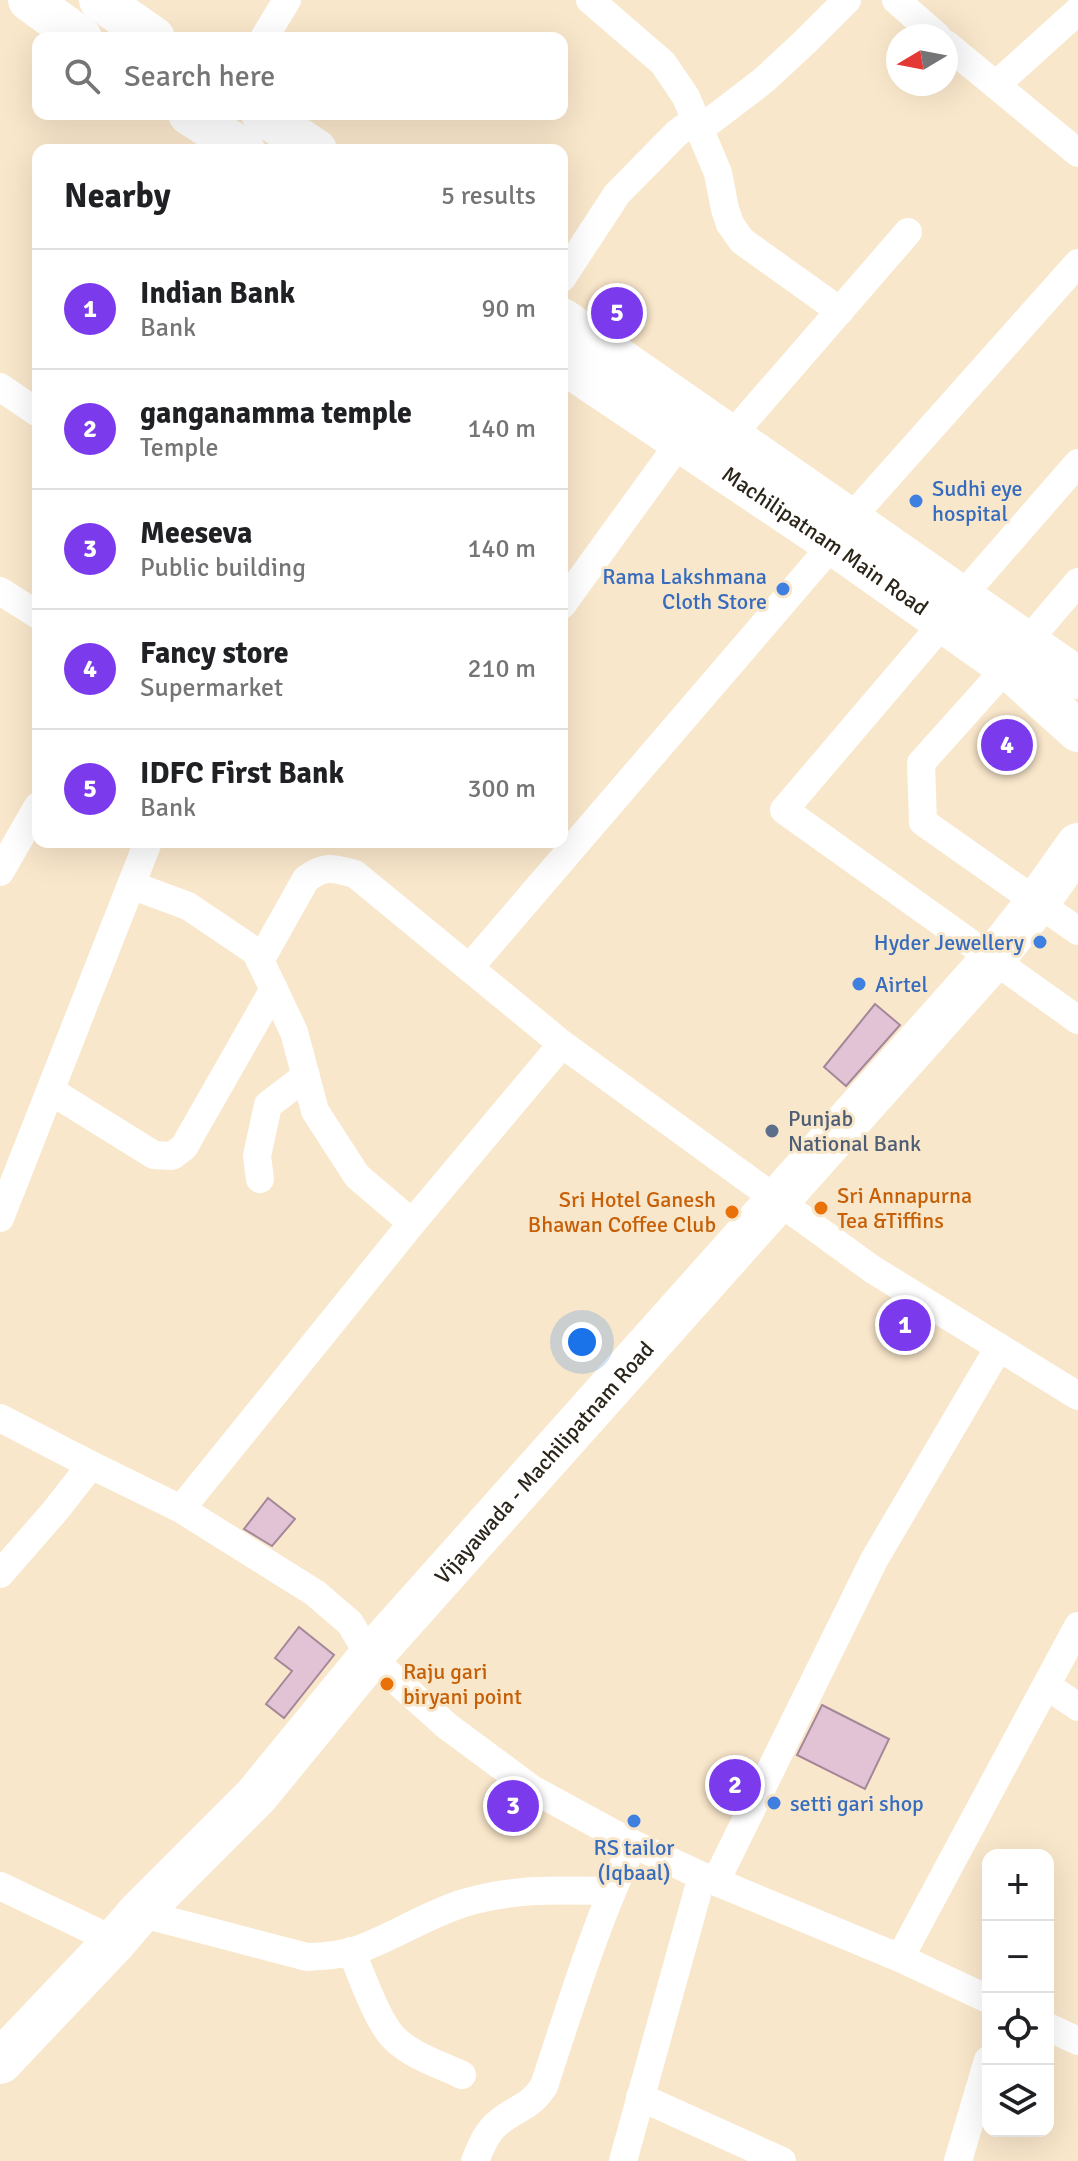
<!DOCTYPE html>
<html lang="en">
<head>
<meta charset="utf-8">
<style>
	:root { --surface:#fff; --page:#f6f6f6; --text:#202124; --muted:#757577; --line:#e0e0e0; --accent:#7c3aed }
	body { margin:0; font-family:Signika,sans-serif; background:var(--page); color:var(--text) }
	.controls { position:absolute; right:24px; bottom:24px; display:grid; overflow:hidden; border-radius:16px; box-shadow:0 8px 32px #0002 }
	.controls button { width:72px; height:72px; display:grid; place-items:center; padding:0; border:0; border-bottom:2px solid var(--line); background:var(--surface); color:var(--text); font:40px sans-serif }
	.compass { position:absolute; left:886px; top:24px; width:72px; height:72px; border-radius:50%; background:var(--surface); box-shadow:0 8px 32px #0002; rotate:260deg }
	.you { position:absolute; left:582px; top:1342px; width:28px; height:28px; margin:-20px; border:6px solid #fff; border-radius:50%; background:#1a73e8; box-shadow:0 0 0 12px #1a73e833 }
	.badge { display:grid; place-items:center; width:52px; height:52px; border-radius:50%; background:var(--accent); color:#fff; font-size:26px; font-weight:700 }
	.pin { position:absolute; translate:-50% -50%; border:4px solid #fff; box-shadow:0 2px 8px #0006 }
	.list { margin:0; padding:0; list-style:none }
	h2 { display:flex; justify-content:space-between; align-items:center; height:104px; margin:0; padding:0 32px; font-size:34px }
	h2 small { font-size:26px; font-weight:400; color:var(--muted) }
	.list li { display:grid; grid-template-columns:52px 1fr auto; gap:24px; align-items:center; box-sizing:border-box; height:120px; padding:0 32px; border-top:2px solid var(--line) }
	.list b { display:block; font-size:30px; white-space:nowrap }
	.list p { margin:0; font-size:26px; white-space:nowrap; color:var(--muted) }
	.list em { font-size:26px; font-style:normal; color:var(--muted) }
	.icon { flex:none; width:44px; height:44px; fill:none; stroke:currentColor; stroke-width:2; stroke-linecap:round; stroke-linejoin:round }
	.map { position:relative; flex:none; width:1078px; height:2161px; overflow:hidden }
	.search { position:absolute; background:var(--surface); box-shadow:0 8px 32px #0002; left:32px; top:32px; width:536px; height:88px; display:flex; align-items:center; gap:20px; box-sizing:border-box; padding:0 28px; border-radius:16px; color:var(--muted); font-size:30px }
	.panel { position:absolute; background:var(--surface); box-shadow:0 8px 32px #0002; left:32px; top:144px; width:536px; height:704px; border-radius:16px }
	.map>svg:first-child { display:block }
	.building { fill:#e2c3d5; stroke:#a48899; stroke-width:2 }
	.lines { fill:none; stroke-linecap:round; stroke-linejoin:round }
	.street { stroke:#fff; stroke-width:28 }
	.primary { stroke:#fff; stroke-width:42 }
	.highway { stroke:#fff; stroke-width:44 }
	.shop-dot { fill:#3f7fe0; stroke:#f9e7cb; stroke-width:3 }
	.service-dot { fill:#5c6f8a; stroke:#f9e7cb; stroke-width:3 }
	.food-dot { fill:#e8710a; stroke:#f9e7cb; stroke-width:3 }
	.labels { text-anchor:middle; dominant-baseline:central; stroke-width:6; stroke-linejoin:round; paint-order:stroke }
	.shop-label { font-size:22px; fill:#366cbe; stroke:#f9e7cb; text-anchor:start }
	.street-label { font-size:22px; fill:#2c251a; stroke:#f9e7cb }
	.service-label { font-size:22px; fill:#4e5e75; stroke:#f9e7cb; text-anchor:start }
	.food-label { font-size:22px; fill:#c56008; stroke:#f9e7cb; text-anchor:start }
</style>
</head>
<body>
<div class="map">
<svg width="1078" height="2161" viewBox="0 0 1078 2161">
	<rect width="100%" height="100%" fill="#f9e7cb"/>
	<g class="building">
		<path d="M 875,1004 L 900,1025 L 846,1086 L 824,1067 Z"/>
		<path d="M 268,1498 L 295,1519 L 272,1546 L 244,1529 Z"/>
		<path d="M 299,1627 L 334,1655 L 284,1718 L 266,1704 L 292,1671 L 275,1658 Z"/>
		<path d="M 822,1705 L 889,1739 L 865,1789 L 797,1755 Z"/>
	</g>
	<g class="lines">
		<g class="street">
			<path d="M 590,0 L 663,63 L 686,97 L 718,173 L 725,209 L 730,224 L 742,241 L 840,311"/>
			<path d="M 896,0 L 937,36"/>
			<path d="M 264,38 L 287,0"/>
			<path d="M 946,44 L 1078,153"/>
			<path d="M 996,85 L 1078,11"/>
			<path d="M 700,129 L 764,80 L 807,40 L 847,0"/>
			<path d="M 562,278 L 617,194 L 677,133 L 696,119"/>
			<path d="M 0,387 L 38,413"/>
			<path d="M 731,436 L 908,232"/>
			<path d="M 850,519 L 1078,263"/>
			<path d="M 0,591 L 38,615"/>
			<path d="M 962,596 L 1078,463"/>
			<path d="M 562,605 L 680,442"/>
			<path d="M 944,622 L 784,810 L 1078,1020"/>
			<path d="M 1026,643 L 1078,582"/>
			<path d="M 1007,667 L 921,763 L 923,822 L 1078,931"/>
			<path d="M 0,872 L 38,806"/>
			<path d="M 131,885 L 188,906 L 256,952 L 294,1032 L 315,1111 L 357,1176 L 412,1223"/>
			<path d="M 470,967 L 833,544"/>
			<path d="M 562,1044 L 872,1269 L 1078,1396"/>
			<path d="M 51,1091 L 154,1155 L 172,1156 L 184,1147 L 274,989"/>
			<path d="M 260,1179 L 257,1156 L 268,1105 L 306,1076"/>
			<path d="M 0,1218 L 148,842"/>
			<path d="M 0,1418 L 91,1465 L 181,1509 L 315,1593 L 350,1623 L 370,1657 L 447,1726 L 532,1789 L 633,1844 L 702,1876 L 900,1958 L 988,1999"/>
			<path d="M 181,1509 L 412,1223 L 562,1044 L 355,874 C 333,868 325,865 306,879 L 260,961"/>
			<path d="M 0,1574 L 55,1511 L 91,1465"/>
			<path d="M 1047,1686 L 1078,1707"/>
			<path d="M 716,1881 L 874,1560 L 999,1347"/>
			<path d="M 0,1886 L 115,1941"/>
			<path d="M 139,1913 L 307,1957 C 326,1956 344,1955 362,1948 C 397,1935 428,1914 464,1903 C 515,1888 558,1890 611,1891"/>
			<path d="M 351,1951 C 362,1975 375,2016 392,2036 C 409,2055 439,2064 462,2075"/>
			<path d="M 900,1958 L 1078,1626"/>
			<path d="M 1048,2027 L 1078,2041"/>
			<path d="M 640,2097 L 782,2161"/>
			<path d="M 475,2161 C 481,2147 486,2132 499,2122 C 517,2107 530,2108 544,2086 C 571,2004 596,1922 633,1844"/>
			<path d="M 623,2161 L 702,1876"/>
			<path d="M 958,2161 L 988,2060"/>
		</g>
		<g class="primary">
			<path d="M 29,0 L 81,38"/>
			<path d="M 100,0 L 154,38"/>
			<path d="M 189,114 L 244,150"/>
			<path d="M 262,114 L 316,150"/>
			<path d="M 562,319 L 1078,678"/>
			<path id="s1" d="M 562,362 L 833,544 L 1007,667 L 1078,731"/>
		</g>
		<path class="highway" id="s2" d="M 0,2062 L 115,1941 L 139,1913 L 256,1796 L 370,1657 L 993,959 L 1037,903 L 1078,845"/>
	</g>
	<g class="shop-dot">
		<circle cx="916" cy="501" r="8"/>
		<circle cx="783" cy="589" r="8"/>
		<circle cx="1040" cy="942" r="8"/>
		<circle cx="859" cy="984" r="8"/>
		<circle cx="774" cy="1803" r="8"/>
		<circle cx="634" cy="1821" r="8"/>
	</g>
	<circle class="service-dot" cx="772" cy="1131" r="8"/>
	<g class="food-dot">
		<circle cx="821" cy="1208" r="8"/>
		<circle cx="732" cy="1212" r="8"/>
		<circle cx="387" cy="1684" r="8"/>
	</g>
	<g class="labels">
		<g class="shop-label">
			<text x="932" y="488">Sudhi eye<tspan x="932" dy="25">hospital</tspan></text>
			<text x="767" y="576" text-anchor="end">Rama Lakshmana<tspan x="767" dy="25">Cloth Store</tspan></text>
			<text x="1024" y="942" text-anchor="end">Hyder Jewellery</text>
			<text x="875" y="984">Airtel</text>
			<text x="790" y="1803">setti gari shop</text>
			<text x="634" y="1847" text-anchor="middle">RS tailor<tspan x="634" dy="25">(Iqbaal)</tspan></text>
		</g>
		<g class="street-label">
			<text stroke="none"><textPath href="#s1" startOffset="318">Machilipatnam Main Road</textPath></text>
			<text stroke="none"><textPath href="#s2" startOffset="810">Vijayawada - Machilipatnam Road</textPath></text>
		</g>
		<g class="service-label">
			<text x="788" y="1118">Punjab<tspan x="788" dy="25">National Bank</tspan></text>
		</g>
		<g class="food-label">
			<text x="837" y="1195">Sri Annapurna<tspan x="837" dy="25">Tea &amp;Tiffins</tspan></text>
			<text x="716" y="1199" text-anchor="end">Sri Hotel Ganesh<tspan x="716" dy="25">Bhawan Coffee Club</tspan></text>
			<text x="403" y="1671">Raju gari<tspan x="403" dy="25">biryani point</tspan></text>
		</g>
	</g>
</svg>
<div class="controls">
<button>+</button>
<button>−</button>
<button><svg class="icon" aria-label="locate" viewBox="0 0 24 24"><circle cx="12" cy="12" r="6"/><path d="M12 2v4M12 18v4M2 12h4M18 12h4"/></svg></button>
<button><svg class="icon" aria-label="layers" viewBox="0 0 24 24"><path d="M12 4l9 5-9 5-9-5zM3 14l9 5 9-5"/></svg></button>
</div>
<svg class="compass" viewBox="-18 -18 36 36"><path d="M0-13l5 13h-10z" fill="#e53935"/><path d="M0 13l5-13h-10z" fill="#757577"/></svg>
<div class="you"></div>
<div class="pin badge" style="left:905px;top:1325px">1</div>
<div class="pin badge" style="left:735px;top:1785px">2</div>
<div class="pin badge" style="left:513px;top:1806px">3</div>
<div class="pin badge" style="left:1007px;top:745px">4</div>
<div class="pin badge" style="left:617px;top:313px">5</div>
<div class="search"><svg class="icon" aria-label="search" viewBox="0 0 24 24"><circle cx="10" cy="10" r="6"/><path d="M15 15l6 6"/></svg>Search here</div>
<section class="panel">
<h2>Nearby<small>5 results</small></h2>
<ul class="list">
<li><span class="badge">1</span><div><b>Indian Bank</b><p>Bank</p></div><em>90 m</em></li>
<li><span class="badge">2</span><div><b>ganganamma temple</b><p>Temple</p></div><em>140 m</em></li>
<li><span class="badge">3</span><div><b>Meeseva</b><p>Public building</p></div><em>140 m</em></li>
<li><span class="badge">4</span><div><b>Fancy store</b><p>Supermarket</p></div><em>210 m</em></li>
<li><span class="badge">5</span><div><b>IDFC First Bank</b><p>Bank</p></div><em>300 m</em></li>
</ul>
</section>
</div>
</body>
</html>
